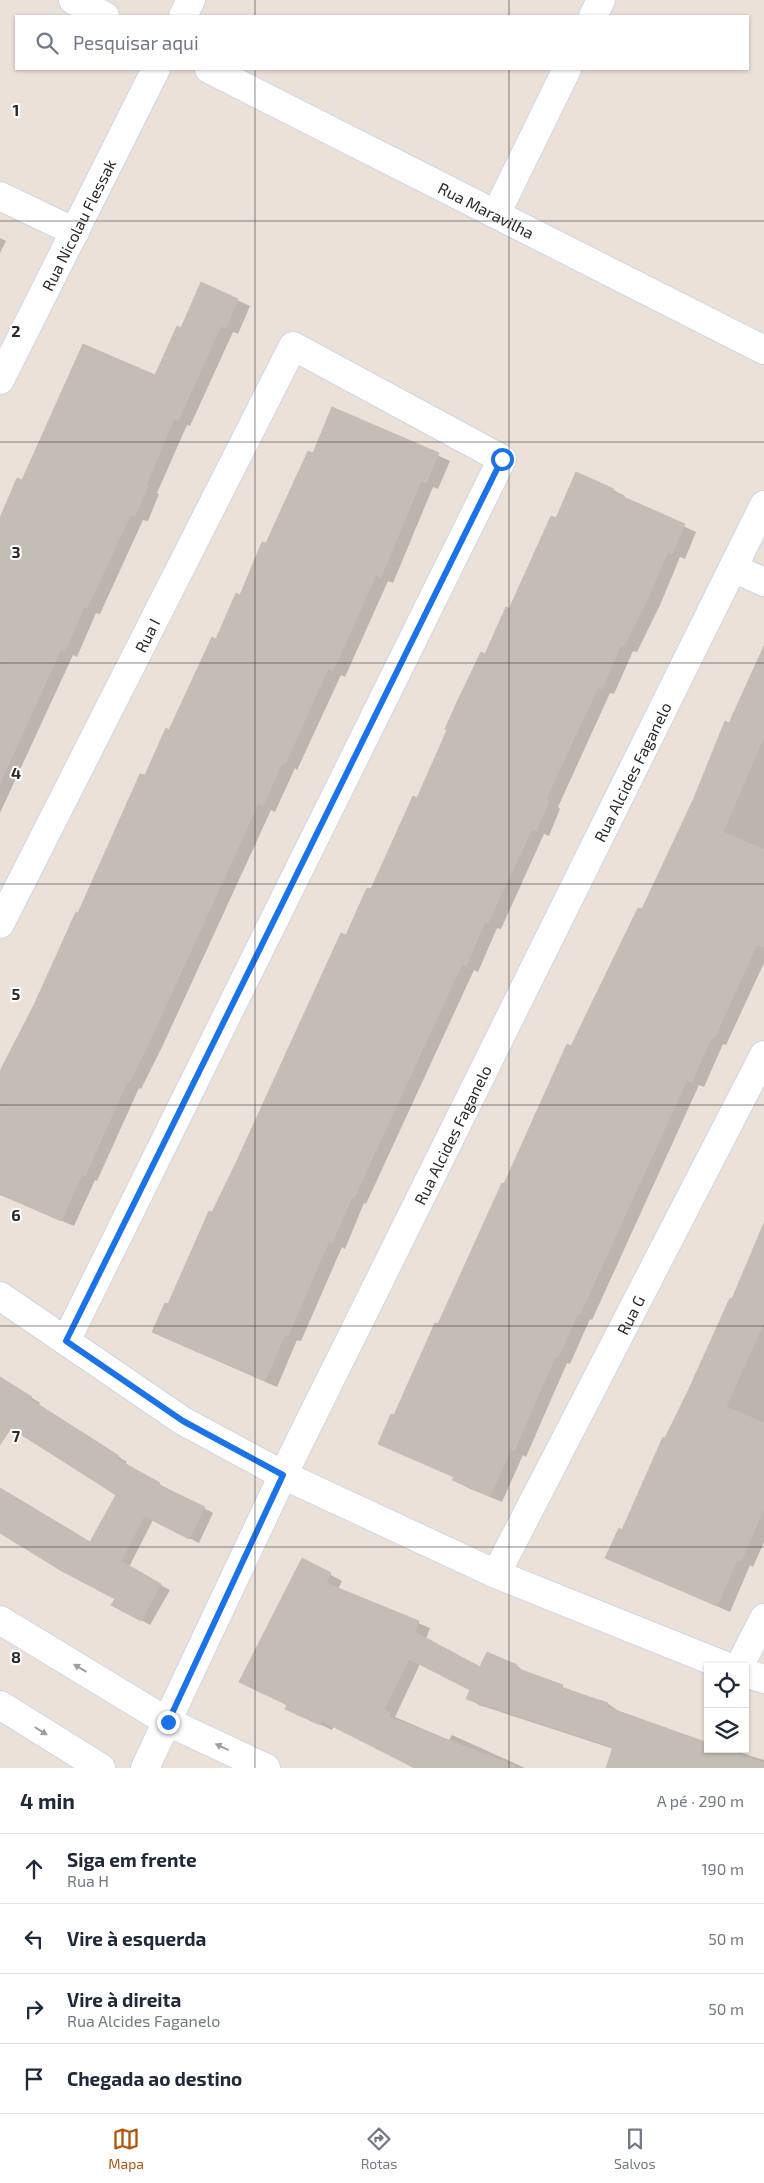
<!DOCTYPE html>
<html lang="pt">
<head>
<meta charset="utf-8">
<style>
	:root { --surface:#fff; --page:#f2f2f3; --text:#1f2937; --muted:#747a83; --line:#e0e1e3; --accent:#b45309 }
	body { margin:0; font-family:"Exo 2",sans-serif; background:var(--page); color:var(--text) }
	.controls { position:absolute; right:15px; bottom:15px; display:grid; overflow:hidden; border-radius:0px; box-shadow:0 1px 4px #0004 }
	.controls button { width:45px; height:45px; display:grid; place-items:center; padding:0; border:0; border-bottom:1px solid var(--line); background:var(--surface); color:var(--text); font:25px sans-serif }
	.stop { position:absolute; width:15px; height:15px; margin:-11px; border:4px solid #1a73e8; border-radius:50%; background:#fff }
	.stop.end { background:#1a73e8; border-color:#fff; box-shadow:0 1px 5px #0008 }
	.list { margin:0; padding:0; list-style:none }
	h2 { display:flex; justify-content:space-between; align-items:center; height:65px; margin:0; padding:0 20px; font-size:21px }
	h2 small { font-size:16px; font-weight:400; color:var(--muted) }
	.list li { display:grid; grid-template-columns:32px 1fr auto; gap:15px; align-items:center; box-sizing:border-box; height:70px; padding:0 20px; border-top:1px solid var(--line) }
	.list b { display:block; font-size:19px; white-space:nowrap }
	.list p { margin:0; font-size:16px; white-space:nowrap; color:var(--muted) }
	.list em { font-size:16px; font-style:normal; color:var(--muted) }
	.icon { flex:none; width:28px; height:28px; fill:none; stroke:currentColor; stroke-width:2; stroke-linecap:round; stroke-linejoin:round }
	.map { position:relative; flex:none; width:764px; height:1768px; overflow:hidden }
	.search { position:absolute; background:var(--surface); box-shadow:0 1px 4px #0004; left:15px; right:15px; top:15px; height:55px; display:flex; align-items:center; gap:12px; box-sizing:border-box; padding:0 18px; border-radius:0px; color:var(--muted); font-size:19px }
	.sheet { height:345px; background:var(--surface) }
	nav { display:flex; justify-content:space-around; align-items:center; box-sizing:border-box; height:70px; border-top:1px solid var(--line); background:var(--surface); font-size:14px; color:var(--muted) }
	nav a { display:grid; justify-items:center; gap:2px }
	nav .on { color:var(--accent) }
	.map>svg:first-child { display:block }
	.shadow { fill:#0003 }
	.building { fill:#c4bdb5; stroke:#c7bdb3 }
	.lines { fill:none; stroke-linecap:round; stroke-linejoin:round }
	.street-casing { stroke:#cfd5e3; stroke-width:30 }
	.street { stroke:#fff; stroke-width:28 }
	.oneway { fill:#9f9f9f }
	.route { stroke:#1a73e8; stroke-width:6 }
	.grid { fill:none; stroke:#292929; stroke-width:1; stroke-opacity:0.55 }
	.labels { text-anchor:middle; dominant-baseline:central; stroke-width:4; stroke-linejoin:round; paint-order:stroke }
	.street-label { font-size:16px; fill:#292929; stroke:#fff }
	.grid-label { font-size:16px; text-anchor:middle; font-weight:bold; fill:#292929; stroke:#fff; stroke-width:4; stroke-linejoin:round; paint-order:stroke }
</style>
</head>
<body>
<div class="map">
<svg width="764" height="1768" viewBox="0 0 764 1768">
	<rect width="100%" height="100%" fill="#ece1d9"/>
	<g class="shadow">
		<path d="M 0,238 L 6,241 L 0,253 Z"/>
		<path d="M 202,284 L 250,306 L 238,334 L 233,332 L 190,426 L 187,425 L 157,493 L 159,494 L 148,521 L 143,520 L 100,614 L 96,613 L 77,657 L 73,655 L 0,813 L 0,521 L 22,481 L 155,376 L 182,329 Z"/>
		<path d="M 333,408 L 450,461 L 438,489 L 433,487 L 393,583 L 388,581 L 345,677 L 341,675 L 297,770 L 295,768 L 275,812 L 271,810 L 163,1045 L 141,1089 L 139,1088 L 97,1181 L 95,1180 L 74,1226 L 0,1195 L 0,1073 L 9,1053 L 11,1054 L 145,777 L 313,454 Z"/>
		<path d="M 613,490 L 625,496 L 624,499 L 696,532 L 685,559 L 680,557 L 660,605 L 637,652 L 633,651 L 614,694 L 610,693 L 558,807 L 560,809 L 549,836 L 544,834 L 501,929 L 497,928 L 478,972 L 474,970 L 366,1204 L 364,1203 L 345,1249 L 342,1247 L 301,1341 L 297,1340 L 277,1387 L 165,1338 L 154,1332 L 169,1306 L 346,936 L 418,800 L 486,656 L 557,519 Z"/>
		<path d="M 764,658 L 764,963 L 726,1045 L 723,1044 L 704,1087 L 699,1085 L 592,1320 L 590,1319 L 570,1364 L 567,1363 L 526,1457 L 523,1455 L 502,1502 L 466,1487 L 454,1480 L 455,1477 L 379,1443 L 394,1417 L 572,1048 L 643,911 L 730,725 Z"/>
		<path d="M 764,1230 L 764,1542 L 753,1567 L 750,1565 L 730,1612 L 607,1557 L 622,1531 Z"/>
		<path d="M 0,1377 L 40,1403 L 38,1405 L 127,1462 L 125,1465 L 168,1489 L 168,1490 L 213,1513 L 199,1543 L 153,1520 L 129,1567 L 170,1590 L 150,1625 L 113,1604 L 116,1599 L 0,1531 L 0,1488 L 91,1543 L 118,1495 L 0,1421 Z"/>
		<path d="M 302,1559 L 342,1581 L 338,1589 L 430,1628 L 426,1639 L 481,1669 L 487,1653 L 517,1666 L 528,1674 L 608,1704 L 619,1711 L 618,1713 L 708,1749 L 728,1749 L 764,1760 L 764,1768 L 607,1768 L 614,1749 L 479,1705 L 468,1698 L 471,1690 L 420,1664 L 395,1717 L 449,1740 L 452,1735 L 525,1768 L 414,1768 L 334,1726 L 332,1730 L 287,1709 Z"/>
	</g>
	<g class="building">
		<path d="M 201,282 L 238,299 L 226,328 L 221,326 L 178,421 L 174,419 L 146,485 L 148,486 L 135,516 L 131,514 L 87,608 L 84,607 L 65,651 L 61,649 L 0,783 L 0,518 L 17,478 L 22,480 L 83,344 L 155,375 L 177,326 L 181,328 Z"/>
		<path d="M 332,407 L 439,453 L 426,483 L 421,481 L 381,577 L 376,575 L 333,671 L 328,669 L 285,764 L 282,763 L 263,806 L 258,804 L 151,1038 L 129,1083 L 127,1082 L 85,1176 L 82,1174 L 61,1221 L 0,1194 L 0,1071 L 34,1005 L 76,912 L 78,913 L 140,774 L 145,775 L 166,728 L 169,730 L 212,637 L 216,639 L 236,593 L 240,595 L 262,542 L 266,543 L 308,451 L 313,453 Z"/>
		<path d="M 576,472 L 614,489 L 612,492 L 685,524 L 672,554 L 668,551 L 648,598 L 624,646 L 621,645 L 602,689 L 598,687 L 546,799 L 549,801 L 536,831 L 532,829 L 488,923 L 485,922 L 466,966 L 462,964 L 354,1198 L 352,1197 L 332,1243 L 329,1241 L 288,1336 L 285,1334 L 265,1381 L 152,1332 L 165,1303 L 168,1304 L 209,1211 L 212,1212 L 235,1165 L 341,933 L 346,935 L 367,888 L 371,889 L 413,796 L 417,798 L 447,730 L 445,729 L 458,700 L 481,652 L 485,654 L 506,607 L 509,609 L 551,516 L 556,518 Z"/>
		<path d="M 764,646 L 764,736 L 723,832 L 764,850 L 764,947 L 757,944 L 714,1039 L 711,1038 L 692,1082 L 687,1080 L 580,1314 L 578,1313 L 558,1358 L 555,1357 L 514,1451 L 511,1449 L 490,1496 L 452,1480 L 454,1477 L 378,1444 L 391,1414 L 394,1415 L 435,1323 L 438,1324 L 502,1183 L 504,1184 L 567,1044 L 571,1046 L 638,908 L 642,909 L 694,798 L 725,721 L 729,723 Z"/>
		<path d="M 764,1223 L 764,1322 L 726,1407 L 764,1423 L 764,1509 L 741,1561 L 737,1560 L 717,1606 L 605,1558 L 619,1528 L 622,1530 L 663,1437 L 665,1438 L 688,1391 L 730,1298 L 732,1299 Z"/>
		<path d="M 0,1377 L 32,1397 L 30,1399 L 119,1456 L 117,1459 L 160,1483 L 159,1485 L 205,1507 L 189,1539 L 144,1516 L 121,1561 L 161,1584 L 141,1621 L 111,1605 L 115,1599 L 60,1570 L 0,1533 L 0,1488 L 90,1542 L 116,1495 L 11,1428 L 0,1445 Z"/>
		<path d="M 302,1558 L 331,1573 L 326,1583 L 419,1621 L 415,1632 L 480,1667 L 487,1652 L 517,1665 L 516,1668 L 563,1685 L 562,1688 L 608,1703 L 607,1707 L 708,1743 L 708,1749 L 724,1749 L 764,1763 L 764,1768 L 606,1768 L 613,1747 L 466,1699 L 470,1690 L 409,1659 L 384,1710 L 390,1713 L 389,1717 L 515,1766 L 515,1768 L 415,1768 L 322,1721 L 320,1725 L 285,1709 L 287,1705 L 239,1682 Z"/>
	</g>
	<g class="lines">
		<defs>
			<g id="street">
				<path d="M 73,0 L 105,16"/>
				<path d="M 183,16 L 191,0"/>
				<path d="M 593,16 L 601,0"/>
				<path id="s1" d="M 209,69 L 764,350"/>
				<path d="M 0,196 L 75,232"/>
				<path d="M 496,214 L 567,69"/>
				<path id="s2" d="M 0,380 L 156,69"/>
				<path d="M 733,568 L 764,582"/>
				<path id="s3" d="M 0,924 L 293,346 L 502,459 L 66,1341"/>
				<path d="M 0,1296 L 183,1421 L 283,1475 L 496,1574 L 728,1667"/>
				<path id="s4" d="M 496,1574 L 764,1055"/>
				<path d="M 0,1620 L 168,1722 L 266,1768"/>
				<path d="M 739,1667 L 764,1618"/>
				<path d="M 745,1673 L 764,1679"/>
				<path d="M 0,1705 L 101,1768"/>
				<path id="s5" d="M 145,1768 L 283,1475 L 764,505"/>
			</g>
		</defs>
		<use href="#street" class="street-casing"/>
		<use href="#street" class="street"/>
	</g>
	<defs><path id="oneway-solid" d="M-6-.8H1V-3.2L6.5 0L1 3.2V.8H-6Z" transform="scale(1.25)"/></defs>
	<g class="oneway">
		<use href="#oneway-solid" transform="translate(80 1668) rotate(-149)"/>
		<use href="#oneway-solid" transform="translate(41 1731) rotate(32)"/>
		<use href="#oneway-solid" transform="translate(222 1747) rotate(-155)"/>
	</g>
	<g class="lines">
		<path class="route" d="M 168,1722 L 283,1475 L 183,1421 L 66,1341 L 502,459"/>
	</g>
	<path class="grid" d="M 255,0 L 255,16M 509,0 L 509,16M 255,69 L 255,1768M 509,69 L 509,1768M 0,221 L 764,221M 0,442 L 764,442M 0,663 L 764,663M 0,884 L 764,884M 0,1105 L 764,1105M 0,1326 L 764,1326M 0,1547 L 764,1547"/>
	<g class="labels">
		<g class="street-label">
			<text stroke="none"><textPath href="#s1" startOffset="311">Rua Maravilha</textPath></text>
			<text stroke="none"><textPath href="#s2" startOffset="174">Rua Nicolau Flessak</textPath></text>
			<text stroke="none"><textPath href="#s3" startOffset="324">Rua I</textPath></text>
			<text stroke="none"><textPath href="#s5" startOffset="1109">Rua Alcides Faganelo</textPath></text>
			<text stroke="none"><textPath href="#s5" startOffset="704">Rua Alcides Faganelo</textPath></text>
			<text stroke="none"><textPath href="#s4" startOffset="292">Rua G</textPath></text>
		</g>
	</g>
	<g class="grid-label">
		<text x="16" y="116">1</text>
		<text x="16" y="337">2</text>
		<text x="16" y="558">3</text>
		<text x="16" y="779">4</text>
		<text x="16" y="1000">5</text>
		<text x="16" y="1221">6</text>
		<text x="16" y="1442">7</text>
		<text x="16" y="1663">8</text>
	</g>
</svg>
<div class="controls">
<button><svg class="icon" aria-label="locate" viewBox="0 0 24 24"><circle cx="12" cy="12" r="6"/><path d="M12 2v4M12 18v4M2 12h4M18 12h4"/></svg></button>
<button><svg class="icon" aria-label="layers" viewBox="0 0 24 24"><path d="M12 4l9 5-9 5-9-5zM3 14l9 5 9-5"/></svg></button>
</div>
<div class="stop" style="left:502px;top:459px"></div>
<div class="stop end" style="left:168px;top:1722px"></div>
<div class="search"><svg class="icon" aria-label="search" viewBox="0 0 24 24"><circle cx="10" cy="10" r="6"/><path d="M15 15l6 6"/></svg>Pesquisar aqui</div>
</div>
<section class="sheet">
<h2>4 min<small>A pé · 290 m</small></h2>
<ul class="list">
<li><svg class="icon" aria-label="ahead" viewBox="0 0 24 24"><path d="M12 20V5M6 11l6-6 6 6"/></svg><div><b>Siga em frente</b><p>Rua H</p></div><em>190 m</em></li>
<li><svg class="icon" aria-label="left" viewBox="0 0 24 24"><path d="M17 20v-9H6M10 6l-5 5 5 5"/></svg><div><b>Vire à esquerda</b></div><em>50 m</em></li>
<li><svg class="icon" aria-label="right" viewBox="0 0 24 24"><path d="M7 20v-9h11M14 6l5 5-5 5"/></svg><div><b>Vire à direita</b><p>Rua Alcides Faganelo</p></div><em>50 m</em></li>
<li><svg class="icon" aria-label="arrive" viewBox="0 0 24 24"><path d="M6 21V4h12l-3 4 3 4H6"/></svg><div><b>Chegada ao destino</b></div></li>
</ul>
</section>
<nav>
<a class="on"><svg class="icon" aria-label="map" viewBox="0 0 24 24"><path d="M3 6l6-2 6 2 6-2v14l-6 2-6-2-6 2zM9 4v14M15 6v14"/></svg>Mapa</a>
<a><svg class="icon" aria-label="directions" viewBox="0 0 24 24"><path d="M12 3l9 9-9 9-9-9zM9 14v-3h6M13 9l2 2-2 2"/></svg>Rotas</a>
<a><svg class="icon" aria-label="saved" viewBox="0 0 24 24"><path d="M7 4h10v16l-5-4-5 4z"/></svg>Salvos</a>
</nav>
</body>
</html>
